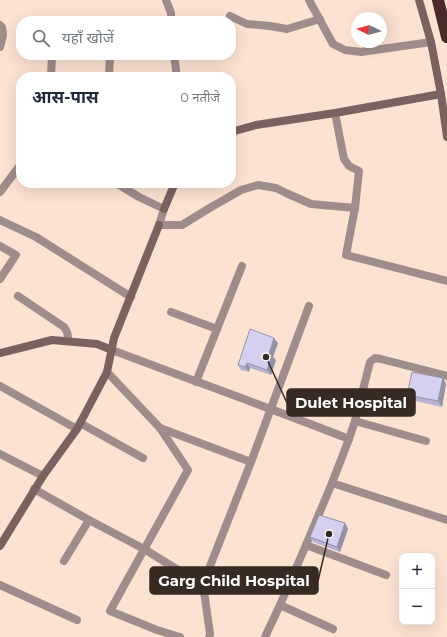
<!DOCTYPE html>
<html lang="hi">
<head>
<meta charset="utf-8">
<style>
	:root { --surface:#fff; --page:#f6f6f7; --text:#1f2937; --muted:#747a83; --line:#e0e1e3 }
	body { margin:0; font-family:Montserrat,"Noto Sans Devanagari",sans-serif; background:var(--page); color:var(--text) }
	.controls { position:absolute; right:12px; bottom:12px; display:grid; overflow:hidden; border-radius:8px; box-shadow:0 4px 16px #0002 }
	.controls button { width:36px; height:36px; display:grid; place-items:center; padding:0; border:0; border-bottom:1px solid var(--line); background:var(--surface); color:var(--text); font:20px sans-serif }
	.compass { position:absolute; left:351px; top:12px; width:36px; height:36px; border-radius:50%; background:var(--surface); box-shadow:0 4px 16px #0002; rotate:275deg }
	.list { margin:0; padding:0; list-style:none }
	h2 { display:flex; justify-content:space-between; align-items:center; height:52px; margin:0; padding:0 16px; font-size:17px }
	h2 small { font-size:13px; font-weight:400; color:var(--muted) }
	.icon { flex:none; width:22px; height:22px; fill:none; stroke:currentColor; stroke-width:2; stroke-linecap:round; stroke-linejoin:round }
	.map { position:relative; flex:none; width:447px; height:637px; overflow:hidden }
	.search { position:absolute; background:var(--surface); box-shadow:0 4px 16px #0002; left:16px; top:16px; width:220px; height:44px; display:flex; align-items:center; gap:10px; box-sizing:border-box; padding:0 14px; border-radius:16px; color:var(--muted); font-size:15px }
	.panel { position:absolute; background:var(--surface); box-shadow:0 4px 16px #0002; left:16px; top:72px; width:220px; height:116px; border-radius:16px }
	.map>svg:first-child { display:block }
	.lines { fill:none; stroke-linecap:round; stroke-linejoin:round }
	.street { stroke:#9e8d8b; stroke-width:8 }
	.secondary { stroke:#7a6260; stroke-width:8 }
	.highway { stroke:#4a2a29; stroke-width:12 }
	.wall { fill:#b7b2ce }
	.shaded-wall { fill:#9591a8 }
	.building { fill:#d5cff0; stroke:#9591a8 }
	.leader { fill:none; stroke:#362a22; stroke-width:1.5 }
	.callout-dot { fill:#362a22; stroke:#fff; stroke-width:1.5 }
	.callout { fill:#362a22; stroke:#362a22; stroke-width:1.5 }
	.callout-label { font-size:15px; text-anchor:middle; font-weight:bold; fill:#fff }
</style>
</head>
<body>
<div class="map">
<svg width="447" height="637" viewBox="0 0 447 637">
	<rect width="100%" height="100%" fill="#fce2d1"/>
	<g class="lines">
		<g class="street">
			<path d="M 309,0 L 333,44 L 345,50 L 361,52 L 431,42"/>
			<path d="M 230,16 L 247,24 L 270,26 L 287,29 L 320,19"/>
			<path d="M 163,21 L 171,20 L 171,13 L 166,0"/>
			<path d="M 0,25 L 2,27 L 3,35 L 0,47"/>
			<path d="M 174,55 L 177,77"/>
			<path d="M 51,77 L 52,55"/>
			<path d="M 109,77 L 110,55"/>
			<path d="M 116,183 L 139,197 L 164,209 L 159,225 L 182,225 L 208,209 L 241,190 L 258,185 L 276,188 L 286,193 L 311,204 L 355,208 L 359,171 L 349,166 L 344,159 L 335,113"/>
			<path d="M 0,192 L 21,164"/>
			<path d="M 355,208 L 346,255 L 447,281"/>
			<path d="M 0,220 L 36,237 L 131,297"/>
			<path d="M 0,246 L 16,255 L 0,279"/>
			<path d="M 18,296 L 64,327 C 68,332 68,335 68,341"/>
			<path d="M 171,312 L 217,329"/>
			<path d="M 112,350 C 191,380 270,408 349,439"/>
			<path d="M 107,372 L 160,428 L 188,470 L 110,611 L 157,630 L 180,637"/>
			<path d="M 196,382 L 242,266"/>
			<path d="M 0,386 L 77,429"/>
			<path d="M 355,421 L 426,441"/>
			<path d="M 80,423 L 143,458"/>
			<path d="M 160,428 L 251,462"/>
			<path d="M 0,454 L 43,476"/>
			<path d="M 332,483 L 447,520"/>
			<path d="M 34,489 L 89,520 L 144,549 L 170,565 L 203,584 L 210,634 L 209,637"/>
			<path d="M 306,545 L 386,575"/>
			<path d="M 64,561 L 89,520"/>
			<path d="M 203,584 L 251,462 L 309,306"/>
			<path d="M 0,585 L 77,620"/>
			<path d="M 280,605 L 333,629"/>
			<path d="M 265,637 L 280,605 L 306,545 L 332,483 L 349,439 L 355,421 L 370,362 L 375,358 L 381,359 L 447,376"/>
		</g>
		<g class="secondary">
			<path d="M 419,0 L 431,42 L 441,94 L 447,137"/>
			<path d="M 231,132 L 256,125 L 335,113 L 441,94"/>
			<path d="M 164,209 L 175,183"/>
			<path d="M 0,353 L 52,340 L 97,344 L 112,350"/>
			<path d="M 0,546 L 43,476 L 77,429 L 107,372 L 114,338 L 159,225"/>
		</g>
		<path class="highway" d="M 438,0 L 447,37"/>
	</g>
	<g class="wall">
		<path d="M 278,343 L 273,357 L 276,360 L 271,375 L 250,368 L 249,372 L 241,370 L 238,365 Z"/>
		<path d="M 443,378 L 446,384 L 442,407 L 411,400 L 407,395 Z"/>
		<path d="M 345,523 L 348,529 L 340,552 L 313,542 L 310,537 Z"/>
	</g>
	<g class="shaded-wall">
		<path d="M 274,338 L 278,343 L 273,357 L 276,360 L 271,375 L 267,370 L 269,354 Z"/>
		<path d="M 247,363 L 250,368 L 249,372 L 245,367 Z"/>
		<path d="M 443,378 L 446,384 L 442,407 L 438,401 Z"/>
		<path d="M 345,523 L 348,529 L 340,552 L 337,547 Z"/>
	</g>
	<g class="building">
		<path d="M 250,329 L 274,338 L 269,354 L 272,355 L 267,370 L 247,363 L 245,367 L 238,365 Z"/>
		<path d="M 412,372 L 443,378 L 438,401 L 407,395 Z"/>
		<path d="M 319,515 L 345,523 L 337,547 L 310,537 Z"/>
	</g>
	<path class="leader" d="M266 357L287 403M329 534L318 581"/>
	<g class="callout-dot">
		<circle cx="266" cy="357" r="4"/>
		<circle cx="329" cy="534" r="4"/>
	</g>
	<g class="callout">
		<rect x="287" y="389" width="128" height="27" rx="4"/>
		<rect x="150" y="567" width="168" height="27" rx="4"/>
	</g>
	<g class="callout-label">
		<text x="351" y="408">Dulet Hospital</text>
		<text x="234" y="586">Garg Child Hospital</text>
	</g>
</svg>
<div class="controls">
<button>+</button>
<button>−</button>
</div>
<svg class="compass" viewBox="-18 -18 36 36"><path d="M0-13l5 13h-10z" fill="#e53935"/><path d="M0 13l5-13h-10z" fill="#747a83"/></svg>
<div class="search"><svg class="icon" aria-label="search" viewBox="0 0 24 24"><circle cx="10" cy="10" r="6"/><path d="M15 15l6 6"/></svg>यहाँ खोजें</div>
<section class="panel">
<h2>आस-पास<small>0 नतीजे</small></h2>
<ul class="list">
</ul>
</section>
</div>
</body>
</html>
